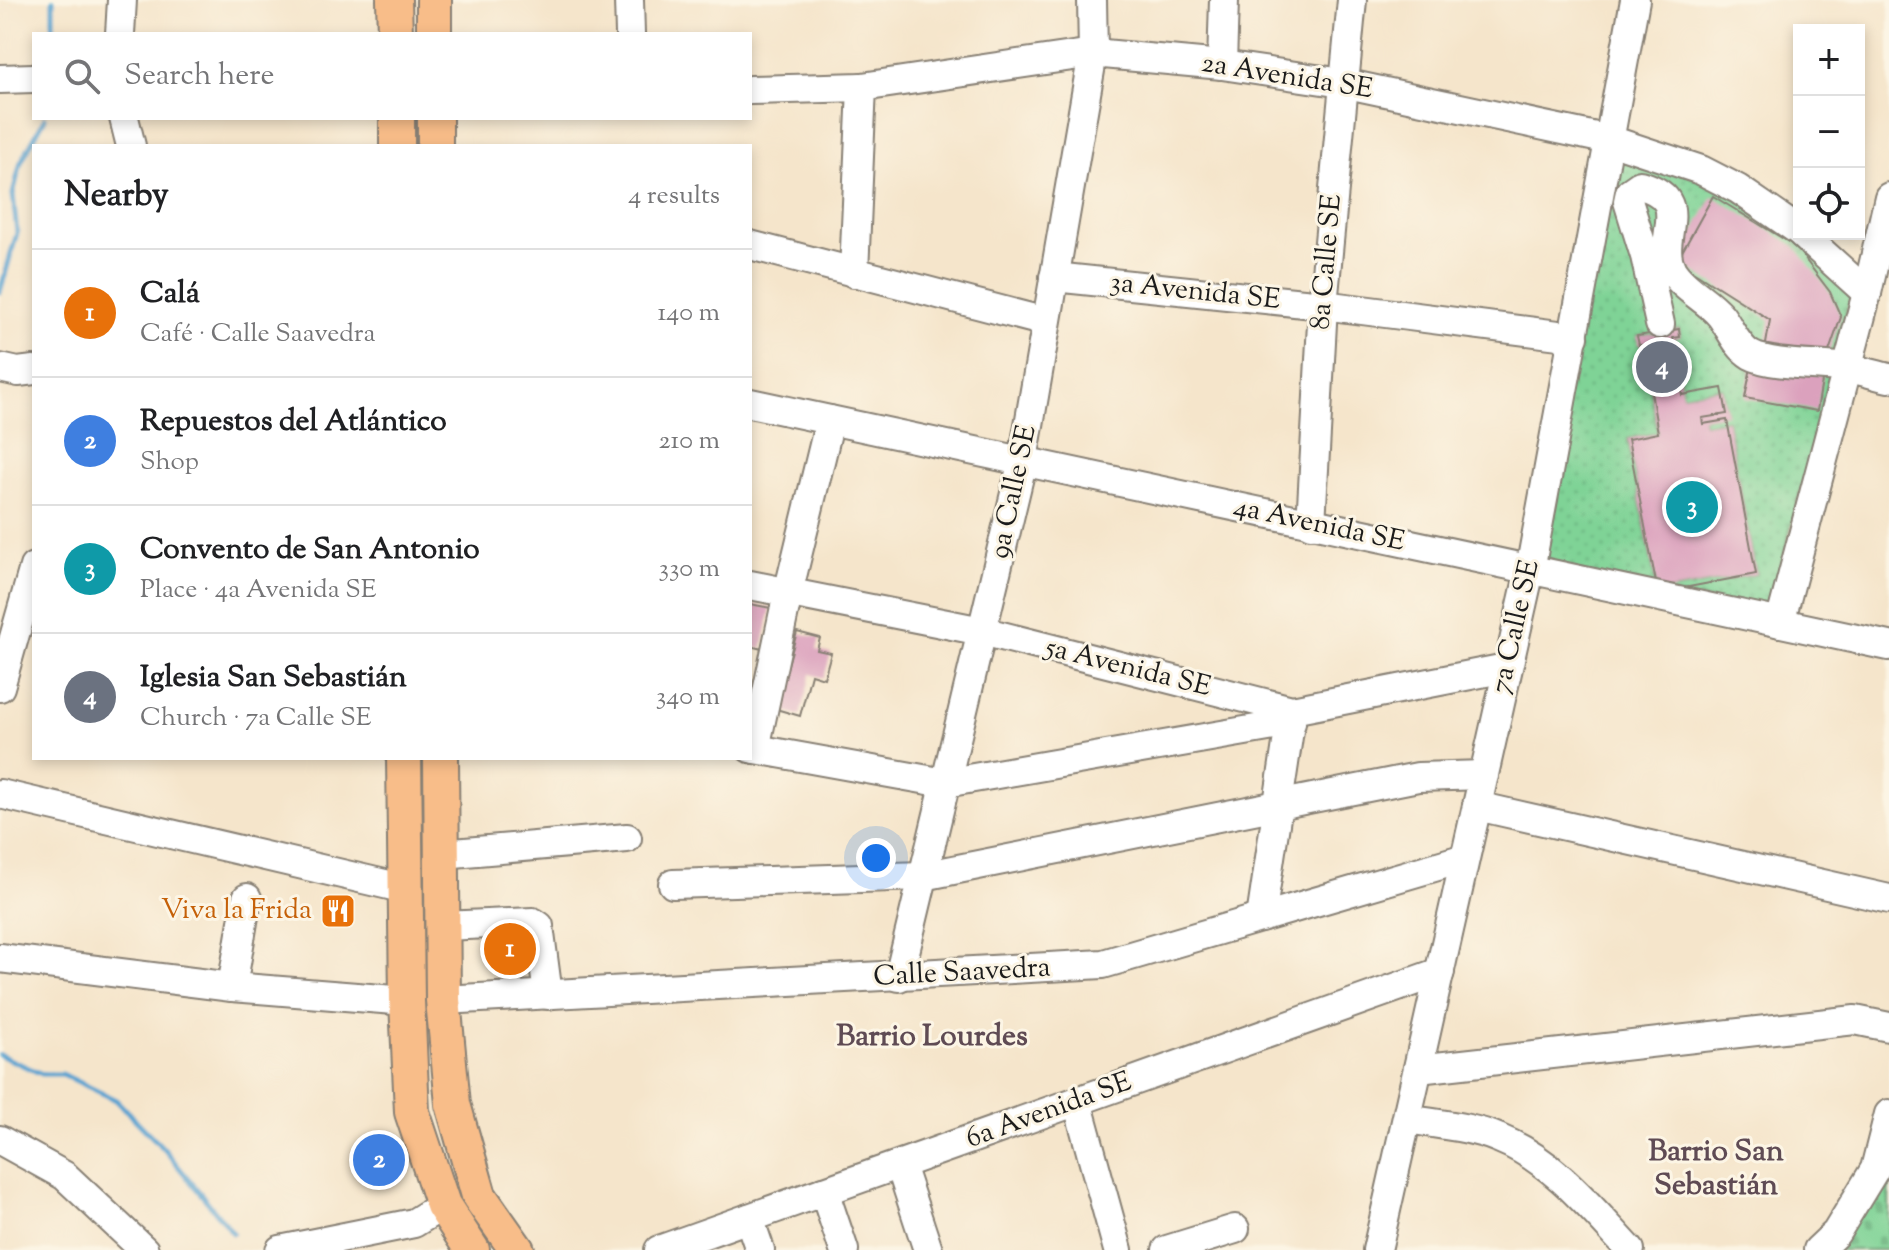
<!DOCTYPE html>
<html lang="en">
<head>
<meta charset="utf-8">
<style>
	:root { --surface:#fff; --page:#f2f2f2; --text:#202124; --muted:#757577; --line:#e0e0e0; --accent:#111827 }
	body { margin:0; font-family:"Sorts Mill Goudy",serif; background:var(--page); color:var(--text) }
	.controls { position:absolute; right:24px; top:24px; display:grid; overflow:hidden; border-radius:0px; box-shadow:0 4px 12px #0003 }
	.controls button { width:72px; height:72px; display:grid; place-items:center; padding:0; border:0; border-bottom:2px solid var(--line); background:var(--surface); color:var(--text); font:40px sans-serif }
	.you { position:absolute; left:876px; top:858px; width:28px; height:28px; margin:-20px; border:6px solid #fff; border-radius:50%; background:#1a73e8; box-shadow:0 0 0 12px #1a73e833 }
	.badge { display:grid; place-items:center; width:52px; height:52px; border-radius:50%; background:var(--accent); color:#fff; font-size:26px; font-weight:700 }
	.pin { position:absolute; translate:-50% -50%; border:4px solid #fff; box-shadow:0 2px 8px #0006 }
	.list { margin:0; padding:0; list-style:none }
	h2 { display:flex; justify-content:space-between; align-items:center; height:104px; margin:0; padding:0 32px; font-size:34px }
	h2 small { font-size:26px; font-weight:400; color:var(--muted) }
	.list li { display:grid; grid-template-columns:52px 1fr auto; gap:24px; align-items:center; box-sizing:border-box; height:128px; padding:0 32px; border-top:2px solid var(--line) }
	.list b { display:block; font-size:30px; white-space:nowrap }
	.list p { margin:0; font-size:26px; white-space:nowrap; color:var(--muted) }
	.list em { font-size:26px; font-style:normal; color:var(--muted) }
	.icon { flex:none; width:44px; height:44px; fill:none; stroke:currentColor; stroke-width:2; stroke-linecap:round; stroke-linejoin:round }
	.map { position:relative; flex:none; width:1889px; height:1250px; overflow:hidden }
	.search { position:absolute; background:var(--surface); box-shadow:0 4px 12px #0003; left:32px; top:32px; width:720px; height:88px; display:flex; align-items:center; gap:20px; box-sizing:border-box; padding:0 28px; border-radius:0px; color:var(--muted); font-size:30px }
	.panel { position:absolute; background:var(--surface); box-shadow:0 4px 12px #0003; left:32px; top:144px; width:720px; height:616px; border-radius:0px }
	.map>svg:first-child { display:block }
	.cemetery { fill:url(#cemetery-stones); stroke:#4e7859; stroke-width:2 }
	.park { fill:url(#park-dots); stroke:#4e7859; stroke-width:2; fill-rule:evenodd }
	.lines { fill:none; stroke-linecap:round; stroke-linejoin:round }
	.stream { stroke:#59a2d0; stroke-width:5 }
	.building { fill:#dba1bd }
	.minor-casing { stroke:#888074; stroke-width:32 }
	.major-casing { stroke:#888074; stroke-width:38 }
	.minor { stroke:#fff; stroke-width:28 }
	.major { stroke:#f8bd89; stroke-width:34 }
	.labels { text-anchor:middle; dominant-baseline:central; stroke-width:6; stroke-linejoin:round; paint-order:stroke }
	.street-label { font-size:28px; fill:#1c1c1c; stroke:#fcf5e5 }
	.food-label { font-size:28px; fill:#c56008; stroke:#fcf5e5; text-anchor:end }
	.neighbourhood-label { font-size:30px; font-weight:bold; fill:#5f4b54; stroke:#fcf5e5 }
</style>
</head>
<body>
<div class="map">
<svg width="1889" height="1250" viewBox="0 0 1889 1250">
	<defs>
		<pattern id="cemetery-stones" width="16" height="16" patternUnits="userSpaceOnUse" patternTransform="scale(2)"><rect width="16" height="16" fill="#7fd396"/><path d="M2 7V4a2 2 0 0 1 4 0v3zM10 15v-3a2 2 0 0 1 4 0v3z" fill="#6db581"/></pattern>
		<pattern id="park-dots" width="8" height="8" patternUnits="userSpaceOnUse" patternTransform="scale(2)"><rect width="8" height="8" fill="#7fd396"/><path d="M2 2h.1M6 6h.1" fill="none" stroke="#6db581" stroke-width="1.8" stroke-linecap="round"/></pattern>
	</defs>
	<rect width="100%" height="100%" fill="#fcf5e5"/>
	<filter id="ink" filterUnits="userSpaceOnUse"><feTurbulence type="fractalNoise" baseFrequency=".0125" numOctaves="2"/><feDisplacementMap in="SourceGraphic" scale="16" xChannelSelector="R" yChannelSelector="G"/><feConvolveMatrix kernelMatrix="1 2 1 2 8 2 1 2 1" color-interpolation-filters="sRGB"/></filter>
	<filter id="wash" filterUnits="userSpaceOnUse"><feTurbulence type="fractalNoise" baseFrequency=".006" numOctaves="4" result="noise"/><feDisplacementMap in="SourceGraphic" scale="32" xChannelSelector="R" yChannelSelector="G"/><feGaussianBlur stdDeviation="1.8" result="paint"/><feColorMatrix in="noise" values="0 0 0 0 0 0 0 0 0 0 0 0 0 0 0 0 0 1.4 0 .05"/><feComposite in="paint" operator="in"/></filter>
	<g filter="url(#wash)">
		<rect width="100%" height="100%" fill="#f5e5cb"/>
		<path class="cemetery" d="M 1889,1151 L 1889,1250 L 1824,1250 Z"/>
		<path class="park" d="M 1611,152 C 1637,160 1664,166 1689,176 C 1739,195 1827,249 1850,298 L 1770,609 L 1658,593 L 1536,565 ZM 1679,329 L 1680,336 L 1673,338 L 1682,395 L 1722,388 L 1726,413 L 1702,418 L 1703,424 L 1727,420 L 1756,574 L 1658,593 L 1628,439 L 1658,433 L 1643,345 L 1639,345 L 1638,336 Z"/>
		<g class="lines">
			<g class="stream">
				<path d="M 53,0 L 53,34"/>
				<path d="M 0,292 L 17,233 L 13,194 L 21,162 L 45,118"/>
				<path d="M 0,1055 L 42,1074 L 62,1074 L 116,1100 L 164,1149 L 233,1233"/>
			</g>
		</g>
		<g id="blocks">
			<g class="building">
				<path d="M 1713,196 L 1795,246 L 1830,292 L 1841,317 L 1826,360 L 1765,350 L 1770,320 L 1677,261 Z"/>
				<path d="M 1679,329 L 1680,337 L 1673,338 L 1682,395 L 1722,388 L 1727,414 L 1702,418 L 1703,424 L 1727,420 L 1756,574 L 1658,593 L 1628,439 L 1658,433 L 1643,345 L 1639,345 L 1637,336 Z"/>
				<path d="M 1752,362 L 1823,375 L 1817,411 L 1745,398 Z"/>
				<path d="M 750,604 L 771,608 L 762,649 L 750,646 Z"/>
				<path d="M 797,632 L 820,638 L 817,650 L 831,653 L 824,678 L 811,674 L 800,716 L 776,709 Z"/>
			</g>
		</g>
	</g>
	<g filter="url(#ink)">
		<use href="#blocks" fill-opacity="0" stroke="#888074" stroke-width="2"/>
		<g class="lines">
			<defs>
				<g id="minor">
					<path d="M 629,0 L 630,34"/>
					<path d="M 120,34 L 122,0"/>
					<path d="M 1222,65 L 1224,0"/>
					<path d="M 0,79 L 34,78"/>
					<path d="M 750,90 L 862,87 L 1093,53 L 1222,65 L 1343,83 L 1610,140 L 1701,170 L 1738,189 L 1799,231"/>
					<path d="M 124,118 L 131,146"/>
					<path d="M 1802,234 L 1867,293"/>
					<path d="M 750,245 L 1046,322"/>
					<path d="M 854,273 L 862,87"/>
					<path d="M 1054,277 L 1323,305 L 1574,337"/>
					<path d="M 1660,324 L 1645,256 L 1628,201 L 1630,192 L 1640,185 C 1696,200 1654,237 1672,270 C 1683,289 1707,299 1721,316 C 1730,328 1737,347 1751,355 C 1771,366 1823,364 1847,368 C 1861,370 1875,375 1889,378"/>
					<path d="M 0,368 L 18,372 L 34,370"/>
					<path d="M 750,403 L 1889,646"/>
					<path d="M 1311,524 L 1323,305 L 1352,0"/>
					<path d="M 750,585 L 982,631 L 1292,710 L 1506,668"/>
					<path d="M 1780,623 L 1867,293 L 1889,197"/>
					<path d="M 0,687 L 34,567"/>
					<path d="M 750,748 L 945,783 L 1291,723"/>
					<path d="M 755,749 L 788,593 L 830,420"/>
					<path d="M 0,794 L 406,889"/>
					<path d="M 1477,806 L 1889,899"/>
					<path d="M 442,854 L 627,838"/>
					<path d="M 673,884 L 923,876 L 1418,777 L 1484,775"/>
					<path d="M 1261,918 L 1292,710"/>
					<path d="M 443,926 L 533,922 L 539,926 L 548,995"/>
					<path d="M 0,958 L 232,987 L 407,1001"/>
					<path d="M 899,977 L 1023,460 L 1093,53 L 1092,0"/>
					<path d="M 232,987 L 247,898"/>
					<path d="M 443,1000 L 1103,964 L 1465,858"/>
					<path d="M 1418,1069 L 1855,1020 L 1889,1027"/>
					<path d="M 1077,1101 L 1118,1250"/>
					<path d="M 1407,1119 C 1435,1124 1473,1127 1498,1138 C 1553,1160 1591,1208 1630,1250"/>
					<path d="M 0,1140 L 65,1176 L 144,1250"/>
					<path d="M 900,1165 L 928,1250"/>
					<path d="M 824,1191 L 844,1250"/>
					<path d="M 749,1218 L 760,1250"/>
					<path d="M 280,1250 L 414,1223 L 443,1205"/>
					<path d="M 659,1250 L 1440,972"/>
					<path d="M 1167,1250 L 1235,1229"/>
					<path d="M 1377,1250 L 1530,570 L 1635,0"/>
					<path d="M 1818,1250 L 1836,1233 L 1875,1169 L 1889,1114"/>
				</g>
				<g id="major">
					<path d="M 394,0 L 395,34"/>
					<path d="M 434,0 L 434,34"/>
					<path d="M 397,118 L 397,146"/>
					<path d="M 435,118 L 435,146"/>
					<path d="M 404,758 L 407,1001 L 412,1112 L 443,1205 L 472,1250"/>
					<path d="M 441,758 L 443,1000 L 453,1104 L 479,1196 L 517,1250"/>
				</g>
			</defs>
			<use href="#minor" class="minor-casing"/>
			<use href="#major" class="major-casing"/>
			<use href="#minor" class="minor"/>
			<use href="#major" class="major"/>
		</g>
	</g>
	<defs>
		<symbol id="restaurant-square" viewBox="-11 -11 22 22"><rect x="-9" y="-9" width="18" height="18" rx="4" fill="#e8710a" stroke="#fcf5e5"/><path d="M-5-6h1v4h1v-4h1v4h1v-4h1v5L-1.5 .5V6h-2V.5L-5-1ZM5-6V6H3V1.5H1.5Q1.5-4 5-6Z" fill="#fff"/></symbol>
	</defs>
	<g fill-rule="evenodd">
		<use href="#restaurant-square" x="318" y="891" width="40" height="40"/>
	</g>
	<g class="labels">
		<g class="street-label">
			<text transform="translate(1287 77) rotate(9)">2a Avenida SE</text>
			<text transform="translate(1327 262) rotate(-85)">8a Calle SE</text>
			<text transform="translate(1195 292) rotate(6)">3a Avenida SE</text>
			<text transform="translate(1014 492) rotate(-78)">9a Calle SE</text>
			<text transform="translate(1319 525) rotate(12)">4a Avenida SE</text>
			<text transform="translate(1516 627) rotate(-77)">7a Calle SE</text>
			<text transform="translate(1128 668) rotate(14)">5a Avenida SE</text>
			<text transform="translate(962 973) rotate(-3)">Calle Saavedra</text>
			<text transform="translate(1049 1111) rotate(-20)">6a Avenida SE</text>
		</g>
		<g class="food-label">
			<text x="312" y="911">Viva la Frida</text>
		</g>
		<g class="neighbourhood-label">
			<text x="932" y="1037">Barrio Lourdes</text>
			<text x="1716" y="1152">Barrio San<tspan x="1716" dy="34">Sebastián</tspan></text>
		</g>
	</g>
</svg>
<div class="controls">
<button>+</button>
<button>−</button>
<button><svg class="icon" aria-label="locate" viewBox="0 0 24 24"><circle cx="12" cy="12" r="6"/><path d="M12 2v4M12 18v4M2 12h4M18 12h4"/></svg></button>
</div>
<div class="you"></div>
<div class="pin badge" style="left:510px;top:949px;background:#e8710a">1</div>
<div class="pin badge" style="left:379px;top:1160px;background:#3f7fe0">2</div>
<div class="pin badge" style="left:1692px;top:507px;background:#0f9aa8">3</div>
<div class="pin badge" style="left:1662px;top:367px;background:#6b7280">4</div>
<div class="search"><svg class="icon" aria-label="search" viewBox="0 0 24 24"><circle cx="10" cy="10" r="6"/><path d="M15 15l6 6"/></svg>Search here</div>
<section class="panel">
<h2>Nearby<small>4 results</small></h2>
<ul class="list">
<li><span class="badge" style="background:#e8710a">1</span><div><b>Calá</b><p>Café · Calle Saavedra</p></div><em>140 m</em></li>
<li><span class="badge" style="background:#3f7fe0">2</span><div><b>Repuestos del Atlántico</b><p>Shop</p></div><em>210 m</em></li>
<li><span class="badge" style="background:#0f9aa8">3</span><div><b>Convento de San Antonio</b><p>Place · 4a Avenida SE</p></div><em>330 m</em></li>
<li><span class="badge" style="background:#6b7280">4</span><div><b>Iglesia San Sebastián</b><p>Church · 7a Calle SE</p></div><em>340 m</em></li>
</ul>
</section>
</div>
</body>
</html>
